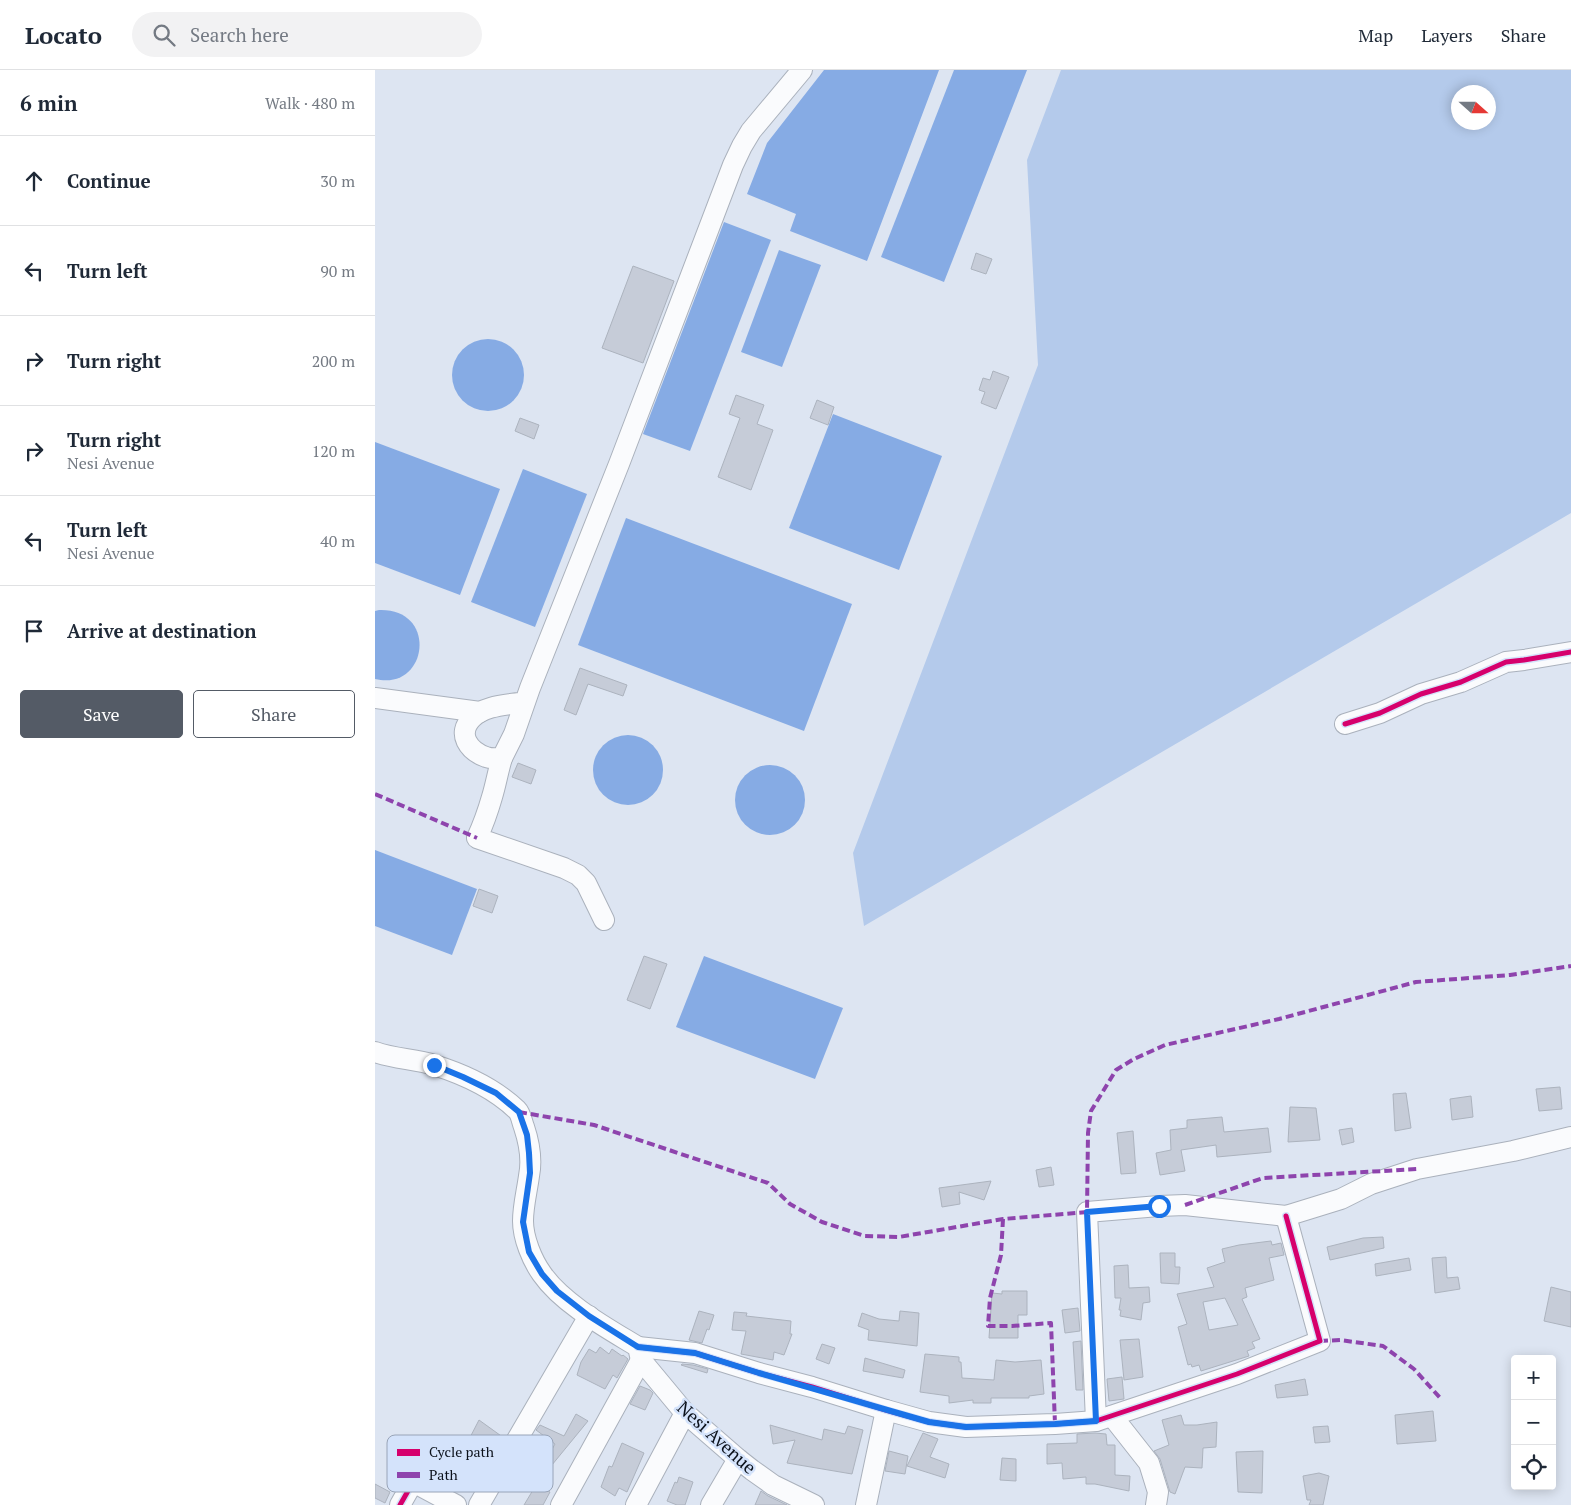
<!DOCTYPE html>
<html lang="en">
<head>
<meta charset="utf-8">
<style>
	:root { --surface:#fff; --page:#f2f2f3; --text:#1f2937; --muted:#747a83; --line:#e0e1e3; --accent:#545b66 }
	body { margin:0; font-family:"PT Serif",serif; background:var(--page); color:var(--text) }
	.controls { position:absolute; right:15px; bottom:15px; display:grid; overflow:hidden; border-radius:5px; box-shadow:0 2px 12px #0003 }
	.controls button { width:45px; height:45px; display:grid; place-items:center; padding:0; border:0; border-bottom:1px solid var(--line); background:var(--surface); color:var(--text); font:25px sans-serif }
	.compass { position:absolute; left:1076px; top:15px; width:45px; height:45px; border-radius:50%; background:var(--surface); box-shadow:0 2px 12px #0003; rotate:111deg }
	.stop { position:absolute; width:15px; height:15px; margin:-11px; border:4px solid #1a73e8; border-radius:50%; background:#fff }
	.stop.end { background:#1a73e8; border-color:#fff; box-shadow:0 1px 5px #0008 }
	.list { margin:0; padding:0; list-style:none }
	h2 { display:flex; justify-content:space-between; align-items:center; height:65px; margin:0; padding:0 20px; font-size:21px }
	h2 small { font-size:16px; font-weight:400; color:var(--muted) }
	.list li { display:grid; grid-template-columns:32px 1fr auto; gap:15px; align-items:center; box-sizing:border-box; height:90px; padding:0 20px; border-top:1px solid var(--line) }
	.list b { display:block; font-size:19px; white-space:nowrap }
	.list p { margin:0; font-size:16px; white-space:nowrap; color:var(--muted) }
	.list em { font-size:16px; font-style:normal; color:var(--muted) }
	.actions { display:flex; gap:10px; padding:15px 20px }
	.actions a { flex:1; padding:11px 0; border:1px solid var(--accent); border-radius:5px; text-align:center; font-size:18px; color:var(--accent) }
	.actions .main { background:var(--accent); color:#fff }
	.icon { flex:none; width:28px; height:28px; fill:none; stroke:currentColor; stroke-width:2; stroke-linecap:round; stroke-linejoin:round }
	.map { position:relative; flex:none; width:1196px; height:1435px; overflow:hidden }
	header { display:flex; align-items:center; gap:30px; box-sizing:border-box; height:70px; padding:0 25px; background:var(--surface); border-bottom:1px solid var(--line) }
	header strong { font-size:24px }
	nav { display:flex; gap:28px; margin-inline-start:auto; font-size:18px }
	.search { width:350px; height:45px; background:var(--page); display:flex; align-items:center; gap:12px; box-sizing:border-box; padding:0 18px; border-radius:28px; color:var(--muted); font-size:19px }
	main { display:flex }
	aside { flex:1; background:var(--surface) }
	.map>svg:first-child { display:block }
	.green { fill:#b4caeb; fill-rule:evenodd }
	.water { fill:#86abe4 }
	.building { fill:#c6ccd8; stroke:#acb3be; fill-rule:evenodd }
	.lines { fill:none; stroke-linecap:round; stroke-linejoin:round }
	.minor-casing { stroke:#aab1bc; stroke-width:22 }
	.minor { stroke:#fafbfd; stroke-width:20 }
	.quiet { stroke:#8e44ad; stroke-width:4; stroke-dasharray:8 4; stroke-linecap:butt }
	.cycleway-casing { stroke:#d4e3fb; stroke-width:8 }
	.cycleway { stroke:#d6006c; stroke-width:5 }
	.route { stroke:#1a73e8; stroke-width:6 }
	.labels { text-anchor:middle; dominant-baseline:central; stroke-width:5; stroke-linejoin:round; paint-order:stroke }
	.street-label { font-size:18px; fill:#0b111b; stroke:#d4e3fb }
	.key { fill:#d4e3fb; stroke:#98a4b8; stroke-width:1 }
	.key-label { font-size:14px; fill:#0b111b }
</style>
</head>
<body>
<header>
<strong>Locato</strong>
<div class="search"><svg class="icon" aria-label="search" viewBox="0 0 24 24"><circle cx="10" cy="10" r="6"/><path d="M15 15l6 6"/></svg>Search here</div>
<nav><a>Map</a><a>Layers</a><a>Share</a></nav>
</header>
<main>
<aside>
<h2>6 min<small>Walk · 480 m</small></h2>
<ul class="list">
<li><svg class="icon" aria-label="ahead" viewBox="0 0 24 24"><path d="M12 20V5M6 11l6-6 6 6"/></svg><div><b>Continue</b></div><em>30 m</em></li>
<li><svg class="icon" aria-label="left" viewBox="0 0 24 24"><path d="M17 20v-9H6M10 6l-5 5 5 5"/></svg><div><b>Turn left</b></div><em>90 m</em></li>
<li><svg class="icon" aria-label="right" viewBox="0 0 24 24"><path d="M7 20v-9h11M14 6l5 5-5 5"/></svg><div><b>Turn right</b></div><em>200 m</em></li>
<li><svg class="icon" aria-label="right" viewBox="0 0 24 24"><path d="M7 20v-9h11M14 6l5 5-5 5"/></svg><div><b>Turn right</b><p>Nesi Avenue</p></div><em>120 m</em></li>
<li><svg class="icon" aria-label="left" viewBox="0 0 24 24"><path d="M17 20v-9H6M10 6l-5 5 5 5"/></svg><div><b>Turn left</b><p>Nesi Avenue</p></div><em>40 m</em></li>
<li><svg class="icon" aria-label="arrive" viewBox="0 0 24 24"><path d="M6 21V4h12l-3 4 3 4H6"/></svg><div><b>Arrive at destination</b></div></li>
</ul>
<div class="actions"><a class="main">Save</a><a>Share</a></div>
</aside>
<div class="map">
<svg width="1196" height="1435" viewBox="0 0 1196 1435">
	<rect width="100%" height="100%" fill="#dde5f2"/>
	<path class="green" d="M 686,0 L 1196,0 L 1196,443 L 489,856 L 478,783 L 663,295 L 652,90 ZM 1084,22 L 1114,22 L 1114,52 L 1084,52 Z"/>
	<g class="water">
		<path d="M 449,0 L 564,0 L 492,191 L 415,161 L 421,144 L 372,124 L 392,73 Z"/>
		<path d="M 579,0 L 652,0 L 569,212 L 506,187 Z"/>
		<path d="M 349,152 L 396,170 L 315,381 L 268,364 Z"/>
		<path d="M 404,180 L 446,195 L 407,297 L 366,282 Z"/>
		<circle cx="113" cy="305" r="36"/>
		<path d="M 458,344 L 567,386 L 524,500 L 414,458 Z"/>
		<path d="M 0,372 L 125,419 L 85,525 L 0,493 Z"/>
		<path d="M 148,399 L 212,424 L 160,557 L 96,532 Z"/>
		<path d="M 251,448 L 477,534 L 429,661 L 203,575 Z"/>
		<path d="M 4,540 C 64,538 53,622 0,609 L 0,541 Z"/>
		<circle cx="253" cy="700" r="35"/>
		<circle cx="395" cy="730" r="35"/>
		<path d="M 0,780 L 102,819 L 77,885 L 0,856 Z"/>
		<path d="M 329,886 L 468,938 L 440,1009 L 301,957 Z"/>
	</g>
	<g class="building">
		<path d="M 601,183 L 617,189 L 611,204 L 596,199 Z"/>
		<path d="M 258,196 L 299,211 L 268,293 L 227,278 Z"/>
		<path d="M 618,301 L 634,307 L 621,339 L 606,333 L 610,322 L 604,320 L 608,308 L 615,310 Z"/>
		<path d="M 361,325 L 389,335 L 382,354 L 398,360 L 376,420 L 343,407 L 365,348 L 354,344 Z"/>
		<path d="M 442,330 L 459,337 L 453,355 L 435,348 Z"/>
		<path d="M 145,348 L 164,355 L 159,369 L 140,361 Z"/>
		<path d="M 205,598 L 252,615 L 248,626 L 213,614 L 201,645 L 189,640 Z"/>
		<path d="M 143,693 L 161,700 L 156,714 L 137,707 Z"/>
		<path d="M 104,819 L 123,826 L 117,843 L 98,836 Z"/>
		<path d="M 269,886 L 292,894 L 275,939 L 252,930 Z"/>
		<path d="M 1185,1017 L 1187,1039 L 1164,1041 L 1161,1019 Z"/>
		<path d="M 1031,1023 L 1036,1058 L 1020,1061 L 1018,1024 Z"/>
		<path d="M 1096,1026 L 1098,1047 L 1077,1050 L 1075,1029 Z"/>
		<path d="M 915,1037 L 941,1038 L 945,1070 L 913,1072 Z"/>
		<path d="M 847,1047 L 849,1062 L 893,1058 L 896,1082 L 842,1087 L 841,1075 L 806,1080 L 810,1101 L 785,1105 L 781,1083 L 796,1080 L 795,1060 L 812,1058 L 812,1050 Z"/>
		<path d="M 977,1058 L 979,1072 L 967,1075 L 964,1060 Z"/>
		<path d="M 758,1061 L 761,1103 L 746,1104 L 742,1063 Z"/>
		<path d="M 676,1097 L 679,1115 L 664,1117 L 661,1100 Z"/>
		<path d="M 616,1111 L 609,1130 L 584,1122 L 585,1134 L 567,1137 L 564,1118 Z"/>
		<path d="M 1008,1167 L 1009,1178 L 955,1190 L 952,1177 L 988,1168 Z"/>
		<path d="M 896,1171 L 897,1175 L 906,1173 L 909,1185 L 894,1188 L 899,1210 L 870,1218 L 872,1227 L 867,1229 L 885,1269 L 877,1272 L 880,1278 L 872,1281 L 874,1286 L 826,1301 L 824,1295 L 817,1297 L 816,1294 L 813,1295 L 803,1257 L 812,1254 L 802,1224 L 839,1217 L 832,1198 L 850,1192 L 847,1179 L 864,1175 ZM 850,1228 L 863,1255 L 834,1260 L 828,1232 Z"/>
		<path d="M 785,1183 L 800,1183 L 800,1197 L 805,1197 L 804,1214 L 786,1213 Z"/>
		<path d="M 1071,1187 L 1072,1208 L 1083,1207 L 1085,1219 L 1060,1223 L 1057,1188 Z"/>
		<path d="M 1034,1188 L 1036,1200 L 1001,1206 L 1000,1194 Z"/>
		<path d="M 753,1195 L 754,1218 L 774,1217 L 775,1232 L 768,1233 L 766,1250 L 745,1246 L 746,1240 L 744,1240 L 746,1228 L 740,1228 L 739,1196 Z"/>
		<path d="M 1176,1217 L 1196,1222 L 1196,1257 L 1169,1251 Z"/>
		<path d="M 627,1221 L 652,1221 L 652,1245 L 643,1245 L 643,1268 L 614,1268 L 617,1223 L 627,1224 Z"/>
		<path d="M 703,1238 L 705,1261 L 690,1263 L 687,1240 Z"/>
		<path d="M 324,1241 L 339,1245 L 334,1260 L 332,1259 L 327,1273 L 314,1270 Z"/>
		<path d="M 525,1241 L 544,1243 L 542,1276 L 493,1270 L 494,1260 L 483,1256 L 487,1243 L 504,1249 L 524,1251 Z"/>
		<path d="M 359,1242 L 372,1243 L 371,1246 L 416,1251 L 415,1264 L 417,1264 L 409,1285 L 399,1282 L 398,1290 L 366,1284 L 371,1261 L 357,1260 Z"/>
		<path d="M 764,1269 L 768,1307 L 749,1310 L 745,1270 Z"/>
		<path d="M 706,1271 L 708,1320 L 701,1320 L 698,1272 Z"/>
		<path d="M 447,1274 L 460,1278 L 454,1294 L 441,1289 Z"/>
		<path d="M 225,1277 L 234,1284 L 237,1279 L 247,1286 L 248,1285 L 253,1289 L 242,1308 L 238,1305 L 230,1319 L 202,1305 L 206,1292 L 214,1279 L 221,1283 Z"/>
		<path d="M 550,1284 L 584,1287 L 584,1292 L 586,1292 L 587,1308 L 619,1310 L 621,1290 L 640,1292 L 666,1290 L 669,1324 L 654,1326 L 654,1328 L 616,1328 L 616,1333 L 598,1333 L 598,1330 L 574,1333 L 574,1326 L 545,1322 Z"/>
		<path d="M 490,1288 L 530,1300 L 528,1308 L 488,1301 Z"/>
		<path d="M 307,1294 L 318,1295 L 333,1299 L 332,1303 L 306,1295 Z"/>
		<path d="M 747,1307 L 749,1329 L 734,1331 L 732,1309 Z"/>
		<path d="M 930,1309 L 933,1325 L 902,1328 L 900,1315 Z"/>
		<path d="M 265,1316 L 275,1320 L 278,1323 L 270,1340 L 255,1334 Z"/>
		<path d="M 1058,1341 L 1061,1371 L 1022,1374 L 1020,1345 Z"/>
		<path d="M 201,1344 L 213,1351 L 172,1401 L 167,1397 L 180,1374 L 161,1360 L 165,1355 L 189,1366 Z"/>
		<path d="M 806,1345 L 809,1355 L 822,1355 L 842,1352 L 841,1377 L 828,1378 L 827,1398 L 810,1397 L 800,1424 L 795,1422 L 785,1389 L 779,1381 L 794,1375 L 787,1350 Z"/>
		<path d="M 104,1350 L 129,1368 L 111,1399 L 108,1397 L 96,1421 L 72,1409 L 89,1382 L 88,1381 Z"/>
		<path d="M 395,1355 L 447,1370 L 449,1359 L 470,1364 L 473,1356 L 488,1360 L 477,1404 L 412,1393 L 420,1370 L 398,1374 Z"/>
		<path d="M 953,1356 L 955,1372 L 940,1373 L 938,1357 Z"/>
		<path d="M 548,1363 L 563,1369 L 555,1387 L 574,1394 L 570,1408 L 532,1396 Z"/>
		<path d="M 720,1363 L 731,1364 L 732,1375 L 740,1375 L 740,1405 L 755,1406 L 754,1421 L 720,1414 L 711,1414 L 711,1407 L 688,1409 L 687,1393 L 672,1394 L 672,1374 L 702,1373 L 702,1364 Z"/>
		<path d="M 247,1373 L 269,1383 L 252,1422 L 244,1418 L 240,1426 L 226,1417 L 234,1396 L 237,1397 Z"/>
		<path d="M 514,1381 L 533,1386 L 530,1404 L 510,1401 Z"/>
		<path d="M 888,1381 L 887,1423 L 863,1422 L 861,1382 Z"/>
		<path d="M 627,1388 L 641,1389 L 641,1411 L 625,1410 Z"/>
		<path d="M 944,1403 L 954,1406 L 948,1435 L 934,1435 L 936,1430 L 932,1430 L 928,1406 Z"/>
		<path d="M 304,1407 L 318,1412 L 310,1435 L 302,1435 L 292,1431 L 300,1412 L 302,1413 Z"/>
		<path d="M 0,1414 L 15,1422 L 10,1433 L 0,1428 Z"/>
		<path d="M 161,1415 L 175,1422 L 168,1435 L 149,1435 Z"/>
		<path d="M 386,1421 L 393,1426 L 412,1435 L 380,1435 Z"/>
	</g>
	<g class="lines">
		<defs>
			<g id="minor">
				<path d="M 0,628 L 105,642"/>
				<path d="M 149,632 C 133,635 110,635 97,648 C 81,664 94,681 111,687 C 116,689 122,688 127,688 L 139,664 L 155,618 L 244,394 L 358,95 L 367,76 L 376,61 L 427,0"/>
				<path d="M 970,654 L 1005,643 L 1046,624 L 1086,612 L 1131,592 L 1149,590 L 1196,582"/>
				<path d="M 127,688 C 123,701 121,714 117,727 C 113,741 108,755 102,768 L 189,798 L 203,805 L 211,813 L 229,850"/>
				<path d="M 0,982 C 19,989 40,989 59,995 C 88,1004 120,1019 142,1040 C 146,1044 147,1052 149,1057 C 154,1072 157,1091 154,1106 C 152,1121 148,1136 148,1151 C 148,1168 157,1190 167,1204 C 188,1234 232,1258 263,1277 L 266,1290 L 310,1343 L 363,1389 L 377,1400 L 398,1415 L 439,1435"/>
				<path d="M 263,1277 L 320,1283 L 384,1303 L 437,1317 L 511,1340 L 554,1352 L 591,1357 L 680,1354 L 721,1351 L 862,1304 L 945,1271 L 911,1146"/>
				<path d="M 737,1346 L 774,1393 L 783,1422 L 781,1435"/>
				<path d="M 721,1351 L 712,1142 L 784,1136 L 810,1135 L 911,1146 L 966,1129 L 996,1114 L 1042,1099 L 1138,1081 L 1196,1067"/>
				<path d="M 38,1412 L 81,1435"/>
				<path d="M 25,1435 L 58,1377"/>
				<path d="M 104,1435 L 214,1246"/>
				<path d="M 186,1435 L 266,1290"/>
				<path d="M 261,1435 L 310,1343"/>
				<path d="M 336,1435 L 363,1389"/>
				<path d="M 491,1435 L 511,1340"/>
			</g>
		</defs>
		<use href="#minor" class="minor-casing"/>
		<use href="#minor" class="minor"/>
		<g class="quiet">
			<path d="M 0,724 L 102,768"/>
			<path d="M 144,1042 L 219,1055 L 393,1113 L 415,1134 L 447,1152 L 490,1166 L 524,1167 L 628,1149 L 712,1142 L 713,1063 L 716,1041 L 741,1000 L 759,989 L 790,975 L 904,949 L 1041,912 L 1135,905 L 1196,896"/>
			<path d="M 810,1135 L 888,1108 L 1042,1099"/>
			<path d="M 628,1149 L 626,1185 L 615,1228 L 613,1256 L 637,1256 L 676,1253 L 680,1354"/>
			<path d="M 945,1271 L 965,1270 L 1008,1276 L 1039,1299 L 1067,1330"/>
		</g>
		<defs>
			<g id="cycleway">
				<path d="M 970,654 L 1005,643 L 1046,624 L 1086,612 L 1131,592 L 1149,590 L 1196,582"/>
				<path d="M 263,1277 L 320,1283 L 384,1303 L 437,1317 L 511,1340 L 554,1352 L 591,1357 L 680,1354 L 721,1351 L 862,1304 L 945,1271 L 911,1146"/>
				<path d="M 25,1435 L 58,1377"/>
			</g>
		</defs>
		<use href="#cycleway" class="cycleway-casing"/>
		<use href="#cycleway" class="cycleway"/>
	</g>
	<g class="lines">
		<path class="route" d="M 59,995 L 88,1007 L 121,1023 L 144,1042 L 152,1065 L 154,1083 L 155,1103 L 148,1152 L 154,1182 L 167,1204 L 182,1221 L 214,1246 L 263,1277 L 320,1283 L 384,1303 L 554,1352 L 591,1357 L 680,1354 L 721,1351 L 712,1142 L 784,1136"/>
	</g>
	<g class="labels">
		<g class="street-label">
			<text transform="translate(342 1367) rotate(42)">Nesi Avenue</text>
		</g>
	</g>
	<rect x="12" y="1365" width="166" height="57" rx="8" class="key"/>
	<rect x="22" y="1379" width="23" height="7" fill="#d6006c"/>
	<rect x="22" y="1402" width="23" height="6" fill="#8e44ad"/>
	<g class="key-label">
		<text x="54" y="1387">Cycle path</text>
		<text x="54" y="1410">Path</text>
	</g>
</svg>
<div class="controls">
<button>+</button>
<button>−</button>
<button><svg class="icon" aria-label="locate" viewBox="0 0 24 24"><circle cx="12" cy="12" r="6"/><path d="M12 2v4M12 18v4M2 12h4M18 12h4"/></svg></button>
</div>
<svg class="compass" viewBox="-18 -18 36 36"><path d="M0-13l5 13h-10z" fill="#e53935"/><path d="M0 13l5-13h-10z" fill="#747a83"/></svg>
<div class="stop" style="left:784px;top:1136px"></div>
<div class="stop end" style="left:59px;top:995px"></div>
</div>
</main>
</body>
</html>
